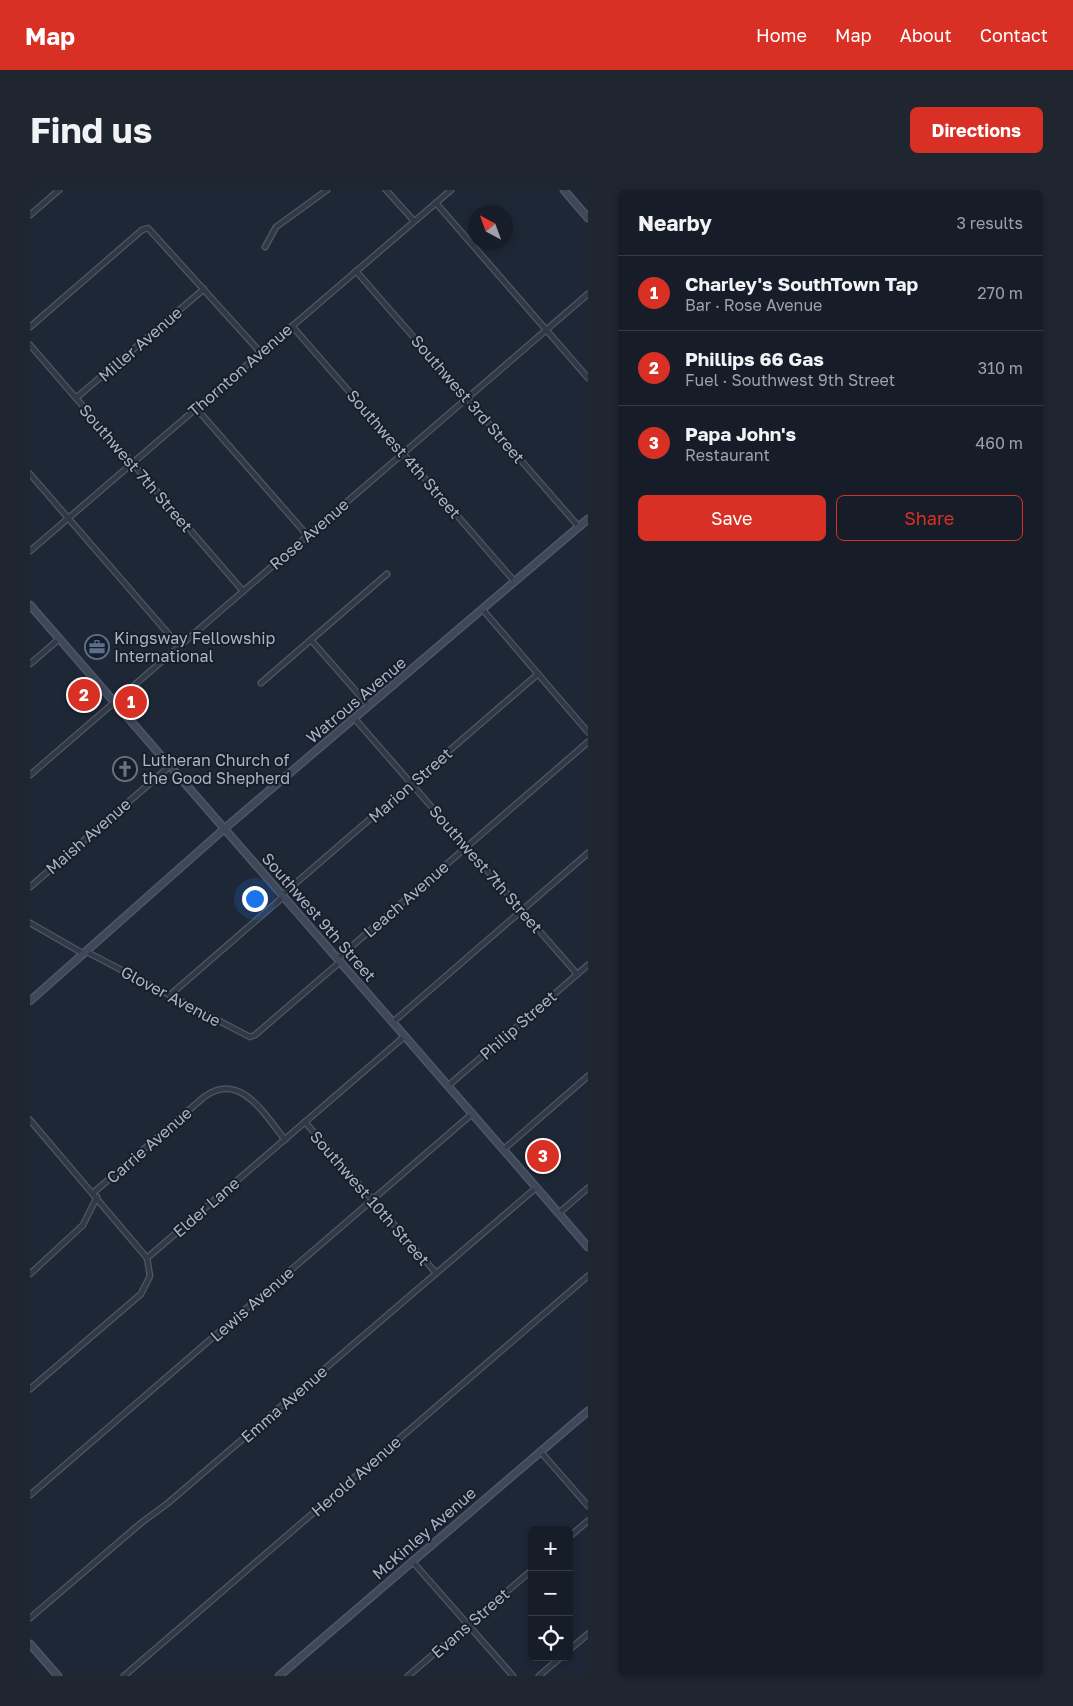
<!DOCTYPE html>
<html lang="en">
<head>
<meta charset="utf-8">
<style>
	:root { --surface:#161d28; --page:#1f2630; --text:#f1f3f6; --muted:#9ea2a8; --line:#353b45; --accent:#d93025 }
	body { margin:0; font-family:"Golos Text",sans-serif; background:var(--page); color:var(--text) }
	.controls { position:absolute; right:15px; bottom:15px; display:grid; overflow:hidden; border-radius:8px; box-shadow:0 2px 8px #0003 }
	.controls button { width:45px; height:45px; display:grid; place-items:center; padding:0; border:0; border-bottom:1px solid var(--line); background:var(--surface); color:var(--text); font:25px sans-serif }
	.compass { position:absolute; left:438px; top:15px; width:45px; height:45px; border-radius:50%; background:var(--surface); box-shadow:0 2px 8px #0003; rotate:319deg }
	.you { position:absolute; left:224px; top:708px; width:18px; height:18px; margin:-12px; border:4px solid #fff; border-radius:50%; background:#1a73e8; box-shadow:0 0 0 8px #1a73e833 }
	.badge { display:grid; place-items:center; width:32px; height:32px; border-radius:50%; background:var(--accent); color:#fff; font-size:16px; font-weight:700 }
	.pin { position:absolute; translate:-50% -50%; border:2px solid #fff; box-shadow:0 1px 5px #0006 }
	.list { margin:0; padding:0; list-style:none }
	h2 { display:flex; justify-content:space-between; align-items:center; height:65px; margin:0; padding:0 20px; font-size:21px }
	h2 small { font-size:16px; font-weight:400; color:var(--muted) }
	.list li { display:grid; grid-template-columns:32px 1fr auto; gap:15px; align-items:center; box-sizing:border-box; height:75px; padding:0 20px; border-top:1px solid var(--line) }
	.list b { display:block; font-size:19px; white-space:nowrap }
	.list p { margin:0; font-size:16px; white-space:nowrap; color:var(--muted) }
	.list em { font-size:16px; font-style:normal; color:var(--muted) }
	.actions { display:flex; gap:10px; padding:15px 20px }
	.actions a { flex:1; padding:11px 0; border:1px solid var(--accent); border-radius:8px; text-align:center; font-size:18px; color:var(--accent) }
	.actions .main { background:var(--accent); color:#fff }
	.icon { flex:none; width:28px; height:28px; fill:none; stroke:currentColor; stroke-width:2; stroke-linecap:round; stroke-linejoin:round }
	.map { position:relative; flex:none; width:558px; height:1486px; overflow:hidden; border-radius:8px }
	header { display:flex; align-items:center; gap:30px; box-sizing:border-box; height:70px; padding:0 25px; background:var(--accent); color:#fff }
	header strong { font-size:24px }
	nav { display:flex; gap:28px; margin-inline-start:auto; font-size:18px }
	.intro { display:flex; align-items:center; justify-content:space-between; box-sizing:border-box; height:120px; padding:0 30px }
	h1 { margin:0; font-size:35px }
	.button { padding:12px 22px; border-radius:8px; background:var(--accent); color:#fff; font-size:18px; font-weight:700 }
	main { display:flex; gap:30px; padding:0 30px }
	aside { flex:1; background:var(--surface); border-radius:8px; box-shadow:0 2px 8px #0003 }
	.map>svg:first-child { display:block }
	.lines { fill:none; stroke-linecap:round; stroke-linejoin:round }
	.street-casing { stroke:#4f5665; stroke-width:7 }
	.secondary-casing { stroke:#4f5665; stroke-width:9 }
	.street { stroke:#313947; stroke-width:4.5 }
	.secondary { stroke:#3f485a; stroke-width:6 }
	.labels { text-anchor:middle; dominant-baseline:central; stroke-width:4; stroke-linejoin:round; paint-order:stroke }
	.street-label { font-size:16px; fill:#abb3c4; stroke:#171e2b }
	.poi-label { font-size:16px; fill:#abb3c4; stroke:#171e2b; text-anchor:start }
</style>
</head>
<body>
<header>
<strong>Map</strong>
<nav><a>Home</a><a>Map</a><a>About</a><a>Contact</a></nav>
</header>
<div class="intro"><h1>Find us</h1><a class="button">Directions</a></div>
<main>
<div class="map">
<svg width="558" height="1486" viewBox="0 0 558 1486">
	<rect width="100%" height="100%" fill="#1e2736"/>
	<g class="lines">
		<defs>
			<g id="street">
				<path d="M 356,0 L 384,31"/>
				<path d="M 406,13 L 558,188"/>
				<path d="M 0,25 L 29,0"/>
				<path d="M 235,57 L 246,37 L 297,0"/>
				<path d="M 326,81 L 549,337"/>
				<path d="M 262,136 L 485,392"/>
				<path d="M 0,137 L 112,40 L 118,38 L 231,163"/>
				<path d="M 0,155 L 213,401"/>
				<path d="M 46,208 L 174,99"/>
				<path d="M 166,218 L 277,345"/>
				<path d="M 0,284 L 149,456"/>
				<path d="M 0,361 L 421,0"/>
				<path d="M 453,420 L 558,542"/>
				<path d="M 281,450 L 339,516"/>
				<path d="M 0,474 L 29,449"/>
				<path d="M 231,493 L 357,384"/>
				<path d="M 325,529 L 547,784"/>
				<path d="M 0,585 L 558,104"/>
				<path d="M 0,697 L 140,576"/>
				<path d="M 252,705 L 508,484"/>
				<path d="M 0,733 L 54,764"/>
				<path d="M 57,762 L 220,847 L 225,845 L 310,772"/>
				<path d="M 307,769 L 558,552"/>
				<path d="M 140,805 L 253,707"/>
				<path d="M 363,832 L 558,663"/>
				<path d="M 419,895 L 558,775"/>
				<path d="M 0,930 L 117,1068"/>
				<path d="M 275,932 L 406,1083"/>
				<path d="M 474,959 L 558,886"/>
				<path d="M 63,1003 L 174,907 C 210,880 235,925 255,950"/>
				<path d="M 529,1023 L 558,998"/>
				<path d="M 0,1084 L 53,1035 L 67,1007"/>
				<path d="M 0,1199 L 111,1104 L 120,1086 L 117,1068 L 375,846"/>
				<path d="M 510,1261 L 558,1316"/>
				<path d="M 0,1305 L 443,923"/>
				<path d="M 539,1347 L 558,1331"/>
				<path d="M 382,1371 L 483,1486"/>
				<path d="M 0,1428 L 111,1333 L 138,1313 L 507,997"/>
				<path d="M 539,1460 L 558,1444"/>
				<path d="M 94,1486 L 558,1086"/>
				<path d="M 378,1486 L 502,1380"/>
				<path d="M 509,1486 L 531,1467"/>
			</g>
			<g id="secondary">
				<path d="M 534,0 L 558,28"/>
				<path d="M 0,415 L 558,1057"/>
				<path d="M 0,811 L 194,639 L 558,329"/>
				<path d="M 0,1454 L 28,1486"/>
				<path d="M 249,1486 L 558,1221"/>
			</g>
		</defs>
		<use href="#street" class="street-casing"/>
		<use href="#secondary" class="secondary-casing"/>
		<use href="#street" class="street"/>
		<use href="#secondary" class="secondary"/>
	</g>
	<defs>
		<symbol id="office-ring" viewBox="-11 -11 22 22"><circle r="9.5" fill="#171e2b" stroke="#5c6f8a" stroke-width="1.5"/><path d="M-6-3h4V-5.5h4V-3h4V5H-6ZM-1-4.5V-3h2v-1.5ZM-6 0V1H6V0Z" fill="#5c6f8a"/></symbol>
		<symbol id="church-ring" viewBox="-11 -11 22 22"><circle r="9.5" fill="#171e2b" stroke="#6b7280" stroke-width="1.5"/><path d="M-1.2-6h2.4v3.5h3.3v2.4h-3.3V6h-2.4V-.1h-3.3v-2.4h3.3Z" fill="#6b7280"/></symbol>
	</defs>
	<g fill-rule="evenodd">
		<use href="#office-ring" x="53" y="443" width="28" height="28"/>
		<use href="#church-ring" x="81" y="565" width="28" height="28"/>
	</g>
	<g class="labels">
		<g class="street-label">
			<text transform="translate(110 154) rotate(-41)">Miller Avenue</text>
			<text transform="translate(210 180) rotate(-41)">Thornton Avenue</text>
			<text transform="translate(438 209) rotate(49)">Southwest 3rd Street</text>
			<text transform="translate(374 264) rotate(49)">Southwest 4th Street</text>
			<text transform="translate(106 278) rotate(49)">Southwest 7th Street</text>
			<text transform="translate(279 344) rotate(-41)">Rose Avenue</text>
			<text transform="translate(326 510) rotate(-40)">Watrous Avenue</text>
			<text transform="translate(380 595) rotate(-41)">Marion Street</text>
			<text transform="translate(58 646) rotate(-41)">Maish Avenue</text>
			<text transform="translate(456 679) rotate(49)">Southwest 7th Street</text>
			<text transform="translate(376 709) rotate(-41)">Leach Avenue</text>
			<text transform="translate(289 727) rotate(49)">Southwest 9th Street</text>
			<text transform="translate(141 806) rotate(28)">Glover Avenue</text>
			<text transform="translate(488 835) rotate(-41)">Philip Street</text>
			<text transform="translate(119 955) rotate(-41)">Carrie Avenue</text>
			<text transform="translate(340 1008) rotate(49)">Southwest 10th Street</text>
			<text transform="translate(176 1017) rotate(-41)">Elder Lane</text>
			<text transform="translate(222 1114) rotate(-41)">Lewis Avenue</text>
			<text transform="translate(254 1214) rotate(-41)">Emma Avenue</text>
			<text transform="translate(326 1286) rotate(-41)">Herold Avenue</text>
			<text transform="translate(394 1343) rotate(-41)">McKinley Avenue</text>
			<text transform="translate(440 1433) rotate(-41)">Evans Street</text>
		</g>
		<g class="poi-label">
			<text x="84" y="448">Kingsway Fellowship<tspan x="84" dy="18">International</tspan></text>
			<text x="112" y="570">Lutheran Church of<tspan x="112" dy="18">the Good Shepherd</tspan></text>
		</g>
	</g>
</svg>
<div class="controls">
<button>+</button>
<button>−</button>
<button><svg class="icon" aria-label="locate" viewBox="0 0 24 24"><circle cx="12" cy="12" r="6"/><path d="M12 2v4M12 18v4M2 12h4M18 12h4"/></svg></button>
</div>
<svg class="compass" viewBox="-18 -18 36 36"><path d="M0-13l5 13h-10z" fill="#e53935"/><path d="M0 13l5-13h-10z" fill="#9ea2a8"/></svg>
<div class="you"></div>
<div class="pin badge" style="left:101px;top:512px">1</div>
<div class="pin badge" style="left:54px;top:505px">2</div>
<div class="pin badge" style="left:513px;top:966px">3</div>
</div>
<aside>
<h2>Nearby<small>3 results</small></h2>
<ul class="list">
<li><span class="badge">1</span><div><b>Charley's SouthTown Tap</b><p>Bar · Rose Avenue</p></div><em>270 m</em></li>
<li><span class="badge">2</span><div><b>Phillips 66 Gas</b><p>Fuel · Southwest 9th Street</p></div><em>310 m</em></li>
<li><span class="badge">3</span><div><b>Papa John's</b><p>Restaurant</p></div><em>460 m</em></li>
</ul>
<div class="actions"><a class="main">Save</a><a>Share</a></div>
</aside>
</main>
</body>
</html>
